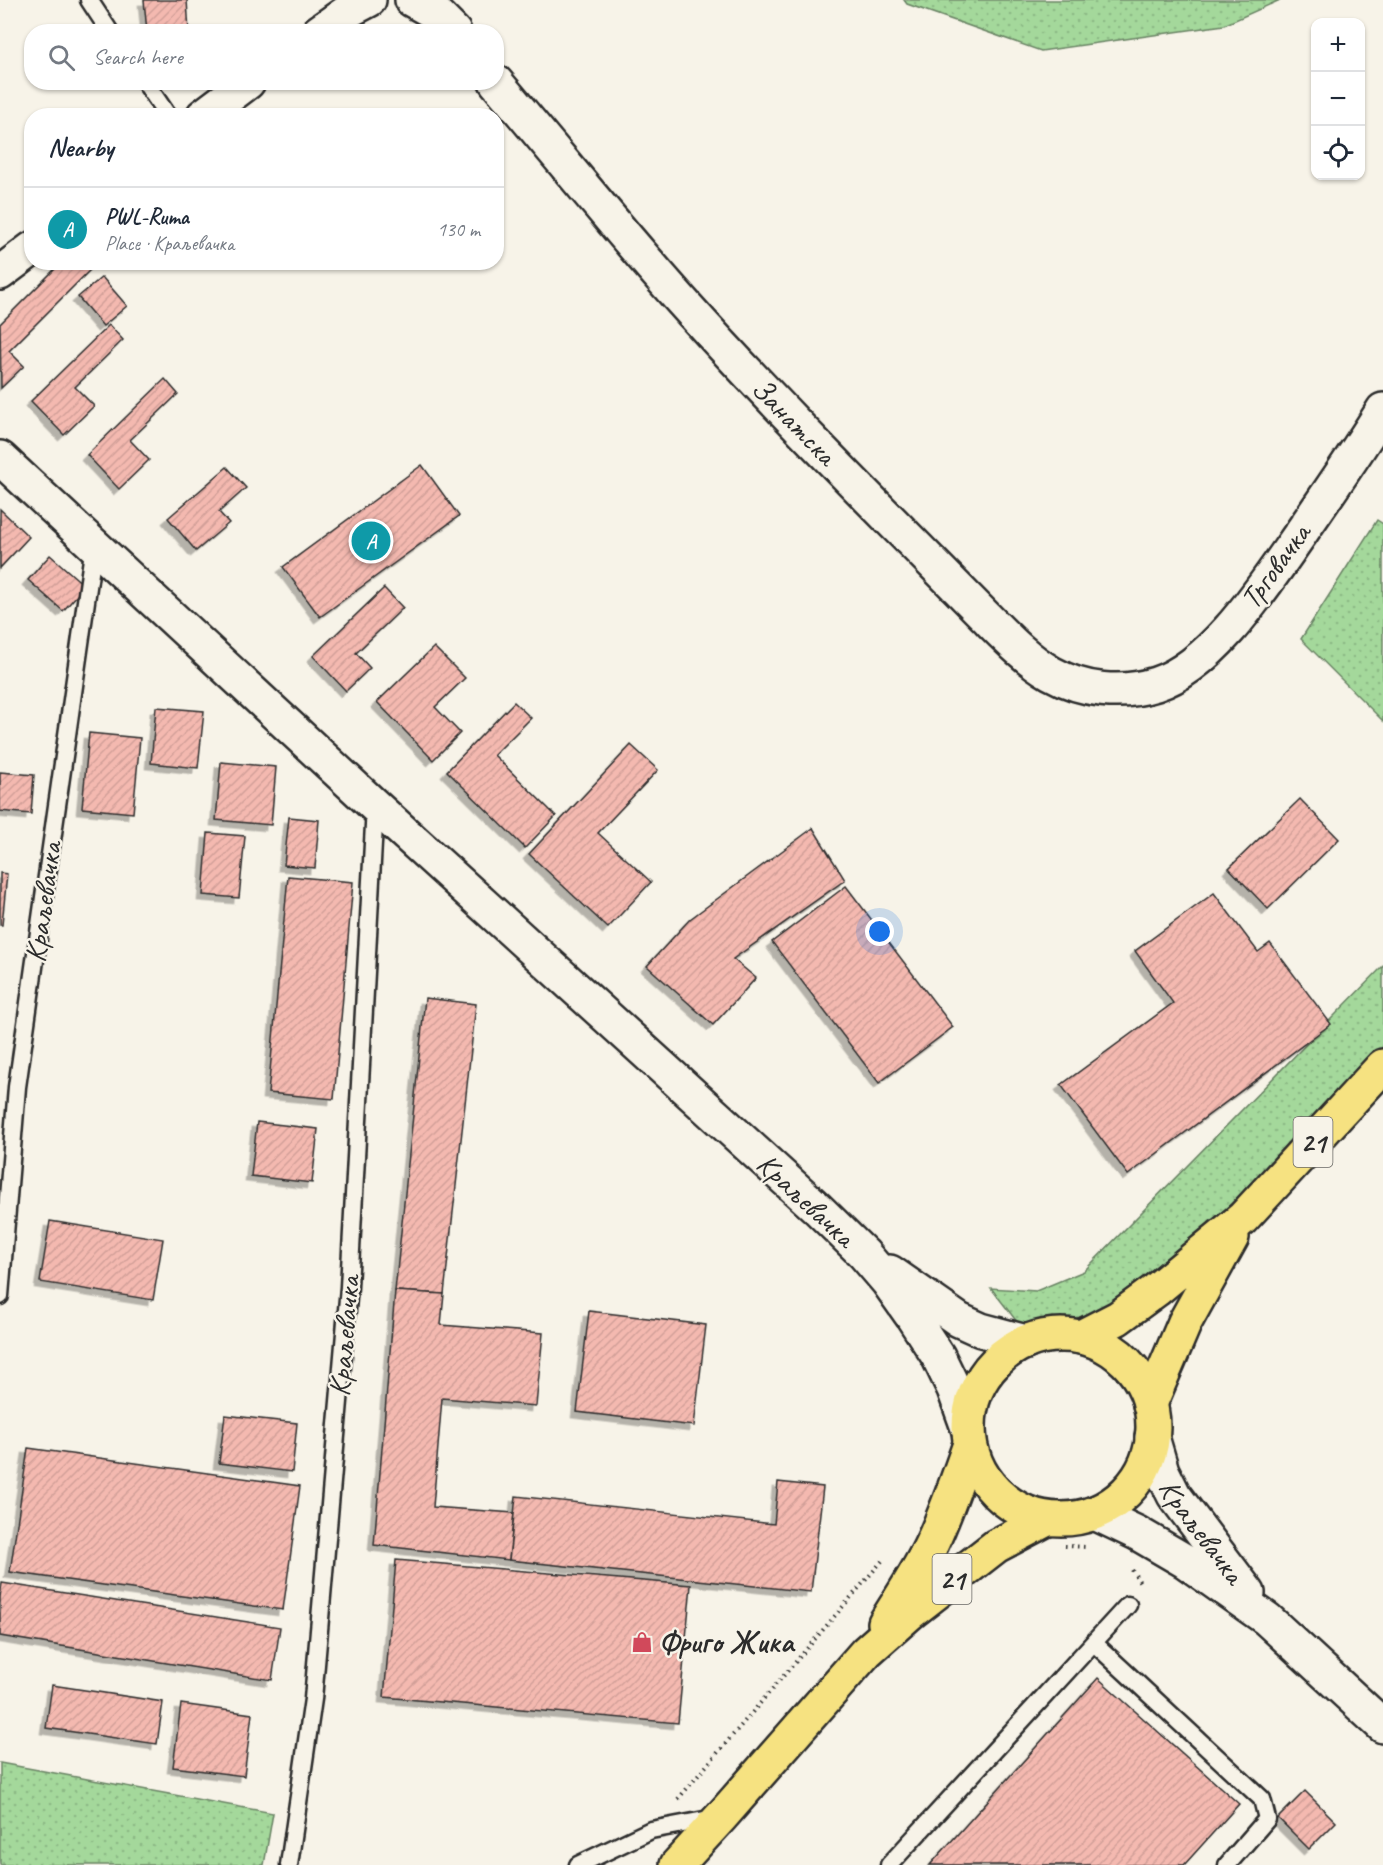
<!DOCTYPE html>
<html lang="en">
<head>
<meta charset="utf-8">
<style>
	:root { --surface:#fff; --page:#f2f2f3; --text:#1f2937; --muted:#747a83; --line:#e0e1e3; --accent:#d1495b }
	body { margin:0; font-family:Caveat,sans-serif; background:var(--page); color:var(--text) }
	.controls { position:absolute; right:18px; top:18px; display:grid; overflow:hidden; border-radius:12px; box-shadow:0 2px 4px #0004 }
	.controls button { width:54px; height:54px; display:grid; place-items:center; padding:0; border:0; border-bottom:2px solid var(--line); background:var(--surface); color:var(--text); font:30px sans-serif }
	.you { position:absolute; left:880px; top:932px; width:21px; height:21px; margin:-15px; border:4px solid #fff; border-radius:50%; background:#1a73e8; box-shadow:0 0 0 9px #1a73e833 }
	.badge { display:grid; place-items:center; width:39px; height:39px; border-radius:50%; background:var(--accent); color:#fff; font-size:20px; font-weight:700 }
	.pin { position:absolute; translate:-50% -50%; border:3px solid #fff; box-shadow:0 2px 6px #0006 }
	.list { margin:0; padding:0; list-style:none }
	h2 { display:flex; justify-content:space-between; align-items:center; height:78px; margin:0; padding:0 24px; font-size:26px }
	h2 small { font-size:20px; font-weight:400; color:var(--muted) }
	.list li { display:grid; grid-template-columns:39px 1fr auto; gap:18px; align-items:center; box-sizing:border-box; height:84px; padding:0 24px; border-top:2px solid var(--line) }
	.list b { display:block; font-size:22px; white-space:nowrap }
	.list p { margin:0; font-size:20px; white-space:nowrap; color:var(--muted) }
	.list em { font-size:20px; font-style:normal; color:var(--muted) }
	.icon { flex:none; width:33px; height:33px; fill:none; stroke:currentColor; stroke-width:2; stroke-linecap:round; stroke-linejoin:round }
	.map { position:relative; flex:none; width:1383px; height:1865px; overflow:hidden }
	.search { position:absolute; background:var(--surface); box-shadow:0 2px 4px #0004; left:24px; top:24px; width:480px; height:66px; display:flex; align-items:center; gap:15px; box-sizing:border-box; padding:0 21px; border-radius:24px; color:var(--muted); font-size:22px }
	.panel { position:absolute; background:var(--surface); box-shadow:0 2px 4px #0004; left:24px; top:108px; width:480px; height:162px; border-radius:24px }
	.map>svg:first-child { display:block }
	.grass { fill:url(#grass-dots); stroke:#688263; stroke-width:1.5 }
	.building { fill:url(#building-hatch); stroke:#2b2b2b; stroke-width:1.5; filter:url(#shadow) }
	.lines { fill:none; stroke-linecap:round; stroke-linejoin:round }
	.lane-casing { stroke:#2b2b2b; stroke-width:21 }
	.street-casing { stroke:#2b2b2b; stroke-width:38 }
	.secondary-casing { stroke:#2b2b2b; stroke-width:38 }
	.primary-casing { stroke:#2b2b2b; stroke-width:38 }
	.path { stroke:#2b2b2b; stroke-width:4; stroke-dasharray:1.5 4.5; stroke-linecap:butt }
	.lane { stroke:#f7f3e8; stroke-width:16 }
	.street { stroke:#f7f3e8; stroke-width:33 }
	.secondary { stroke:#f7f3e8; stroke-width:33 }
	.primary { stroke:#f6e281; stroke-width:33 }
	.labels { text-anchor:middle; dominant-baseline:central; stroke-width:5; stroke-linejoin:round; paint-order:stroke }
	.shield { fill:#f7f3e8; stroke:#686764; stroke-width:1.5 }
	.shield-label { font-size:28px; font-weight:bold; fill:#2b2b2b }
	.street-label { font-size:30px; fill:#2b2b2b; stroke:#f7f3e8 }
	.poi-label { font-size:30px; font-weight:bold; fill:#2b2b2b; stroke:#f7f3e8; text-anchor:start }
</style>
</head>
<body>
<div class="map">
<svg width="1383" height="1865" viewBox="0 0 1383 1865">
	<defs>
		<pattern id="grass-dots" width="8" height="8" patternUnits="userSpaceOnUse" patternTransform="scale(1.5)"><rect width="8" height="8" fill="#a4d89b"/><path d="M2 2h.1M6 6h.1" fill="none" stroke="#8dba86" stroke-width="1.8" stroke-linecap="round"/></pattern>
		<pattern id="building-hatch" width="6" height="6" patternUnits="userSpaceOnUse" patternTransform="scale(1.5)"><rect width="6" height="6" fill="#f4b9b0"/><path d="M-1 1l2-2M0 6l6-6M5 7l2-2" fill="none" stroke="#d19f98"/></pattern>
		<filter id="shadow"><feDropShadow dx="-5.5" dy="5.5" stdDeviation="0" flood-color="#0004"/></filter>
	</defs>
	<rect width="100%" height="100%" fill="#f7f3e8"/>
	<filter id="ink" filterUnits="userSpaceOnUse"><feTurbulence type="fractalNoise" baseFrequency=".0167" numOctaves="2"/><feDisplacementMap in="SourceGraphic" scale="12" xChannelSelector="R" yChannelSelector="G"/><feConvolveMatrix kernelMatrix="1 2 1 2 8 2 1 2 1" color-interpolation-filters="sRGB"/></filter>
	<g filter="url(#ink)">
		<g class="grass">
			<path d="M 904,0 L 1280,0 L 1224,25 L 1041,51 L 907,4 Z"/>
			<path d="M 1377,520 L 1383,524 L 1383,721 L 1301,639 Z"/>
			<path d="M 1383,966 L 1383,1047 L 1181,1255 L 1088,1321 L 1021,1327 L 991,1288 L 1036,1291 L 1084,1271 Z"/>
			<path d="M 0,1763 L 273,1813 L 264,1865 L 0,1865 Z"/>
		</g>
		<g class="building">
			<path d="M 144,0 L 187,0 L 189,32 L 147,32 Z"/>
			<path d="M 62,262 L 93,262 L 95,265 L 9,351 L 24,366 L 1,388 L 0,324 Z"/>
			<path d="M 102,277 L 127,306 L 103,326 L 78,297 Z"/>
			<path d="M 109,325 L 123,340 L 75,387 L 94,406 L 64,435 L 31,401 Z"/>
			<path d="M 165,379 L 178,394 L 130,440 L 149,460 L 119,489 L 87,455 Z"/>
			<path d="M 422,465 L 459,516 L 320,617 L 283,567 Z"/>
			<path d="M 227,467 L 246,488 L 219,512 L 229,523 L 196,551 L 168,518 Z"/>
			<path d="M 0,509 L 29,537 L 0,568 Z"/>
			<path d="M 50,555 L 85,586 L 63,611 L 28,580 Z"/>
			<path d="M 384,588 L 403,608 L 356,653 L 370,668 L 346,691 L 313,656 Z"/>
			<path d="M 434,647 L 465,678 L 435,707 L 460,733 L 433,760 L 377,702 Z"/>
			<path d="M 514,702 L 531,718 L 494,755 L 556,816 L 525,848 L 447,771 Z"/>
			<path d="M 156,707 L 204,711 L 198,768 L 151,763 Z"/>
			<path d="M 89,733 L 140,738 L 133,813 L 82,808 Z"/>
			<path d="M 631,745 L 658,770 L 598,833 L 651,882 L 608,928 L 529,854 Z"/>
			<path d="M 221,762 L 276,767 L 271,825 L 216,820 Z"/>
			<path d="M 0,772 L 34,775 L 31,814 L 0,811 Z"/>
			<path d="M 1300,799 L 1339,839 L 1268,909 L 1229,868 Z"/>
			<path d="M 289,817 L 319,820 L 315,868 L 284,865 Z"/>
			<path d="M 813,828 L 845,880 L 733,959 L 756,978 L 713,1025 L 647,966 L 690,919 Z"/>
			<path d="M 208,833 L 245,836 L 239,898 L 203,895 Z"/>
			<path d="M 0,873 L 7,874 L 2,925 L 0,925 Z"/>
			<path d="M 288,876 L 353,882 L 334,1099 L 268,1093 Z"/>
			<path d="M 846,886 L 953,1027 L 879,1083 L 772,942 Z"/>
			<path d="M 1214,893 L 1258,952 L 1270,943 L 1331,1024 L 1128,1175 L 1061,1085 L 1173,1003 L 1135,951 Z"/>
			<path d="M 425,998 L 476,1004 L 444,1294 L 395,1291 Z"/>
			<path d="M 257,1122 L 318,1129 L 312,1183 L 251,1176 Z"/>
			<path d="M 50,1221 L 163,1239 L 153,1300 L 40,1282 Z"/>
			<path d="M 395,1291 L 444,1294 L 441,1325 L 543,1333 L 536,1406 L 442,1398 L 433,1507 L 514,1513 L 509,1560 L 374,1545 Z"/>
			<path d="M 589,1311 L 706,1325 L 694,1426 L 577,1412 Z"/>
			<path d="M 225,1415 L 297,1423 L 292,1472 L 219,1463 Z"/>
			<path d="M 28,1448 L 300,1486 L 283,1610 L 10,1572 Z"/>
			<path d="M 778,1482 L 823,1487 L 811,1592 L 509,1560 L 516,1496 L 774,1524 Z"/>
			<path d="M 396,1560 L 691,1585 L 678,1723 L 384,1697 Z"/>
			<path d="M 2,1583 L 280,1627 L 272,1680 L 0,1636 L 0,1597 Z"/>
			<path d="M 1098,1678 L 1239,1804 L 1184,1865 L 930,1865 Z"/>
			<path d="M 52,1685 L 163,1702 L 157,1744 L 46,1728 Z"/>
			<path d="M 181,1704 L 252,1714 L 244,1776 L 173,1767 Z"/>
			<path d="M 1305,1791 L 1336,1822 L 1309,1849 L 1278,1818 Z"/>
		</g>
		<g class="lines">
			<defs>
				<g id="lane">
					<path d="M 89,0 L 110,32"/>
					<path d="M 145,82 L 168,116"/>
					<path d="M 0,1296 L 17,1087 L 94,545"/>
					<path d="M 1094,1643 L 1262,1799 L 1267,1819 L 1227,1865"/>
					<path d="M 289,1865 L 313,1699 L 349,1287 L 375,806"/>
					<path d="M 578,1865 L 651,1830 L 715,1818"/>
					<path d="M 889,1865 L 1128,1605"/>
				</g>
				<g id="street">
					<path d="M 412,0 L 435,13 L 454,32"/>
					<path d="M 319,32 L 350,10 L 369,0"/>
					<path id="s1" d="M 496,82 C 560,157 622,235 688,308 C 758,386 832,461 906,536 C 932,562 957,588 983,614 C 1003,634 1025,658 1051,673 C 1083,691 1121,695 1156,684 C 1215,665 1267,581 1301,533 C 1329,492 1357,452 1383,410"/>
					<path d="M 203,116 L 248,82"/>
					<path d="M 0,273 L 32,249"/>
				</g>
				<g id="secondary">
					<path d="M 0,458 L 375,806 L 817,1208 L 864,1254 L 888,1282 L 912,1316 L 938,1356 L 954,1389 L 968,1428"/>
					<path d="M 890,1272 L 959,1320 L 981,1330 L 1026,1342"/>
					<path id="s2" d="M 1152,1437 L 1162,1471 L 1174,1495 L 1248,1593"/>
					<path d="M 1095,1513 L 1137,1533 L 1185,1561 L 1267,1619 L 1383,1726"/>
				</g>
				<g id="primary">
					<circle cx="1061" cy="1427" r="92"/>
					<path d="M 1081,1337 L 1118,1318 L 1156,1290 L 1243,1218 L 1383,1066"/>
					<path d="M 1150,1404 L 1185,1322 L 1232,1237"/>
					<path d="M 885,1623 C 901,1597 919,1571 932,1543 C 947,1511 958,1478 970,1444"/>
					<path d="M 677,1865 L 721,1817 L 866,1652 L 910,1613 L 996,1546 L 1047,1519"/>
				</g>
			</defs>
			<use href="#lane" class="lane-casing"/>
			<use href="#street" class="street-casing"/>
			<use href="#secondary" class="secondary-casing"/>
			<use href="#primary" class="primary-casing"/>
			<g class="path">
				<path d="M 1065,1546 L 1087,1547"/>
				<path d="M 1132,1570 L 1141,1584"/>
				<path d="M 678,1799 L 882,1561"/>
			</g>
			<use href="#lane" class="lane"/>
			<use href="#street" class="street"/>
			<use href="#secondary" class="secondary"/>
			<use href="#primary" class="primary"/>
		</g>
	</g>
	<defs>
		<symbol id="shop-bare" viewBox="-9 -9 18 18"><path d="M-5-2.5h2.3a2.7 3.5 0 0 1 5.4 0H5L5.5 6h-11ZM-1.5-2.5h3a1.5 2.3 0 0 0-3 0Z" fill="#d1495b" stroke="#f7f3e8" stroke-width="2.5" paint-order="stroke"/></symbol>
	</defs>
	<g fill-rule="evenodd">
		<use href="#shop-bare" x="627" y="1627" width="30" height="30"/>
	</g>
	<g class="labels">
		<g class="shield">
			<rect x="1293.5" y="1117" width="39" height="50" rx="4.5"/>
			<rect x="932.5" y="1554" width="39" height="50" rx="4.5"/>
		</g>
		<g class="shield-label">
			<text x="1313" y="1142">21</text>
			<text x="952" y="1579">21</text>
		</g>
		<g class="street-label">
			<text stroke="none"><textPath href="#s1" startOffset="452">Занатска</textPath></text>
			<text transform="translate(1275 566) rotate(-54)">Трговачка</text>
			<text transform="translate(43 902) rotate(-82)">Краљевачка</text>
			<text transform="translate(806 1200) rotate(43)">Краљевачка</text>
			<text transform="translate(344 1336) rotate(-85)">Краљевачка</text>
			<text stroke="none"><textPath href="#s2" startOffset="108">Краљевачка</textPath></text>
		</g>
		<g class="poi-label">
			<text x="659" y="1642">Фриго Жика</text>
		</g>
	</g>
</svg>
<div class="controls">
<button>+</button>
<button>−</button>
<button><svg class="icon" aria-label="locate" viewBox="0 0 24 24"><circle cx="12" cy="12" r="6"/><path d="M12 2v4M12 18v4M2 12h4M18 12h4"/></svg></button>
</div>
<div class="you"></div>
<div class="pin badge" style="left:371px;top:541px;background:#0f9aa8">A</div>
<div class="search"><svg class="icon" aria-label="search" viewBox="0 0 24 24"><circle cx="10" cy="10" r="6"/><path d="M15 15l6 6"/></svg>Search here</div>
<section class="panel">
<h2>Nearby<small></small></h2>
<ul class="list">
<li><span class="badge" style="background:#0f9aa8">A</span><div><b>PWL-Ruma</b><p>Place · Краљевачка</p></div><em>130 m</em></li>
</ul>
</section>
</div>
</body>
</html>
